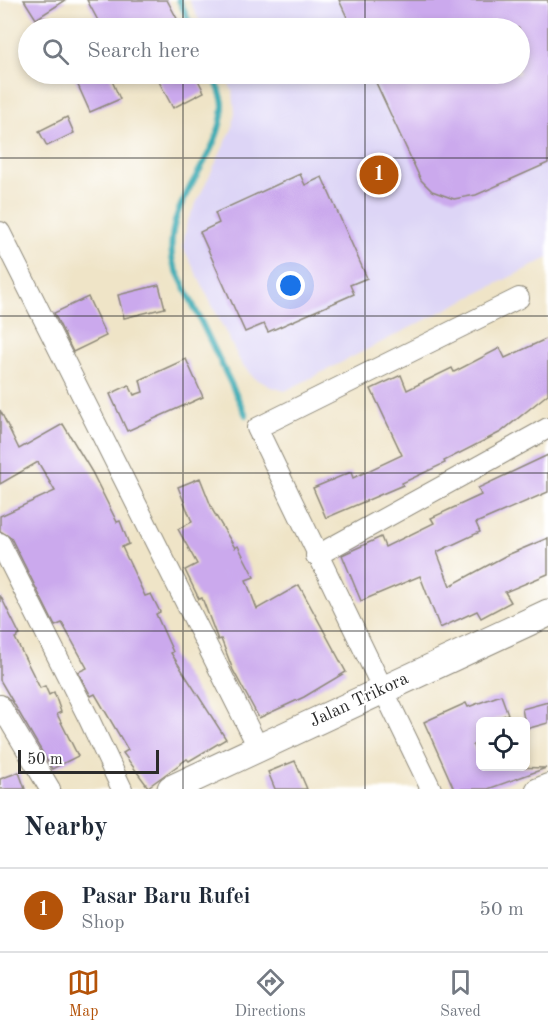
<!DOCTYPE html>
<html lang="en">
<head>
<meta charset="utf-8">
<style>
	:root { --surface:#fff; --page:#f6f6f7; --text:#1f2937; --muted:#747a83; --line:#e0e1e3; --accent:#b45309 }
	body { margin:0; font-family:"Old Standard TT",serif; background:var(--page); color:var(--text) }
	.controls { position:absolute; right:18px; bottom:18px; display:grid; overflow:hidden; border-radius:9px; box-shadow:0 3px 9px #0003 }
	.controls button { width:54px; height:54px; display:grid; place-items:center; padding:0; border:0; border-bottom:2px solid var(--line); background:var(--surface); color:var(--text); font:30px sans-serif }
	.scale { position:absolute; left:18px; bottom:15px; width:141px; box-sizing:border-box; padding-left:6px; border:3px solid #2b2b2b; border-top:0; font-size:16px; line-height:21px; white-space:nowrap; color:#2b2b2b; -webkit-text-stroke:4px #fff; paint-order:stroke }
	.you { position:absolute; left:291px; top:286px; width:21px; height:21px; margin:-15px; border:4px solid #fff; border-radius:50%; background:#1a73e8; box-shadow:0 0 0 9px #1a73e833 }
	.badge { display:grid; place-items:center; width:39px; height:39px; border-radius:50%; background:var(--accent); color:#fff; font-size:20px; font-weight:700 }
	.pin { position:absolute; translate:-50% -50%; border:3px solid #fff; box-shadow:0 2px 6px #0006 }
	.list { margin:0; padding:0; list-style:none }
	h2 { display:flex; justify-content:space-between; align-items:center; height:78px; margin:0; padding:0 24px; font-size:26px }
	h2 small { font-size:20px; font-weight:400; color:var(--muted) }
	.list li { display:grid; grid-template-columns:39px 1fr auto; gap:18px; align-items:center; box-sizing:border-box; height:84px; padding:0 24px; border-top:2px solid var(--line) }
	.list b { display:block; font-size:22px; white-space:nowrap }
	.list p { margin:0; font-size:20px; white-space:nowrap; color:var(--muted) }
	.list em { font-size:20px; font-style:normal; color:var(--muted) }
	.icon { flex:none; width:33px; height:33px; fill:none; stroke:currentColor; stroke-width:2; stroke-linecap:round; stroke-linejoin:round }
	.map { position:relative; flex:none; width:548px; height:789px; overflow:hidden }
	.search { position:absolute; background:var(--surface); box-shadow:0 3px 9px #0003; left:18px; right:18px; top:18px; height:66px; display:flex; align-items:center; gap:15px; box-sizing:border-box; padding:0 21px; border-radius:33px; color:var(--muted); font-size:22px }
	.sheet { height:162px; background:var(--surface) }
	nav { display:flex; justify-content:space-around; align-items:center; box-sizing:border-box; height:84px; border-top:2px solid var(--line); background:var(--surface); font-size:16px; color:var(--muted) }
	nav a { display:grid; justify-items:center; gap:3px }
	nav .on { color:var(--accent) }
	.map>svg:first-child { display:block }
	.built { fill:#ddd5f6 }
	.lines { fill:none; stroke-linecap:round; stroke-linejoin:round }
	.stream { stroke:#3aabb4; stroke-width:6 }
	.building { fill:#cba9ed }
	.street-casing { stroke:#8d8879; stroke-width:22 }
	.secondary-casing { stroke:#8d8879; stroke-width:29 }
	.street { stroke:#fff; stroke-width:20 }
	.secondary { stroke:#fff; stroke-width:27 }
	.grid { fill:none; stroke:#2b2b2b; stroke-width:1.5; stroke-opacity:0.55 }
	.labels { text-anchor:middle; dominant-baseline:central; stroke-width:4.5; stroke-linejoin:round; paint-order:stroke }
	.street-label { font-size:18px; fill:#2b2b2b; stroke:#fff }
</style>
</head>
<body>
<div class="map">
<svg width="548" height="789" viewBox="0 0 548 789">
	<rect width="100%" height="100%" fill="#fff"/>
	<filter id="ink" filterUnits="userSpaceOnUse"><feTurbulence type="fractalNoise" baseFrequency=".0167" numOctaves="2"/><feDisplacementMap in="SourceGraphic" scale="12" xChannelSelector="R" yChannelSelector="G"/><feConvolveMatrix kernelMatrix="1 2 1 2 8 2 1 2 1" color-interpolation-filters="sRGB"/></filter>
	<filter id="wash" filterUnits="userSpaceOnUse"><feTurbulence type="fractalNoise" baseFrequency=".008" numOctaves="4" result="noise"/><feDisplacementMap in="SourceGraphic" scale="24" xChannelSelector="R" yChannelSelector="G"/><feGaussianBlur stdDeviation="1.35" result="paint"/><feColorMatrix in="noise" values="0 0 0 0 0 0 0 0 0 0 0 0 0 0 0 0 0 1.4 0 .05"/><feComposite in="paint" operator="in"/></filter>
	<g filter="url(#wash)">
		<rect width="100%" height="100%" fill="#efe4c7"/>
		<path class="built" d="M 189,0 L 548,0 L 548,258 L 285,391 L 271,387 L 253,377 L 241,363 L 183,247 L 187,222 L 232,129 L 235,112 L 233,92 L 224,74 L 520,74 L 520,28 L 203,28 Z"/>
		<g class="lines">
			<g class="stream">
				<path d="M 179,0 L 192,28"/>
				<path d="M 213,74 C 216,83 223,95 223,105 C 221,163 161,200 173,263 L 246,415"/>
			</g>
		</g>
		<g id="blocks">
			<g class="building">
				<path d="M 24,0 L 66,0 L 36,19 Z"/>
				<path d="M 87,0 L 167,0 L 182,28 L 102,28 Z"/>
				<path d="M 339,0 L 548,0 L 548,163 L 476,195 L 454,199 L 432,191 L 421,180 L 372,74 L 519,74 L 519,28 L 352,28 Z"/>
				<path d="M 73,74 L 109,74 L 120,99 L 90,112 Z"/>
				<path d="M 155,74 L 195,74 L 204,92 L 173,108 Z"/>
				<path d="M 67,117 L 74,133 L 47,146 L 39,131 Z"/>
				<path d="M 300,174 L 305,185 L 322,177 L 367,278 L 350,285 L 354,294 L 268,332 L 264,324 L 245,332 L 200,232 L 219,223 L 215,213 Z"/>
				<path d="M 159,285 L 165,308 L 124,318 L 118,295 Z"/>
				<path d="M 88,297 L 106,336 L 73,352 L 54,313 Z"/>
				<path d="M 548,338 L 548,394 L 501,432 L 444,461 L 445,463 L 402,483 L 403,485 L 326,518 L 313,488 L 351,472 L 353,478 L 402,455 L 371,389 L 401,375 L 407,390 L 452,368 L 454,372 L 500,348 L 505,358 Z"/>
				<path d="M 186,359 L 203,397 L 127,431 L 110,394 L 129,385 L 134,395 L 143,392 L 140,380 Z"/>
				<path d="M 0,410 L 19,449 L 63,424 L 92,472 L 117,522 L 120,521 L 129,544 L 122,547 L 145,596 L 151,594 L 160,612 L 156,614 L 173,652 L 171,653 L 226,739 L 189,761 L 187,759 L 148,787 L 123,753 L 128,750 L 95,694 L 91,696 L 78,672 L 87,668 L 62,623 L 55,626 L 11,538 L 0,531 L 0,516 L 55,491 L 38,462 L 0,484 Z"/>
				<path d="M 548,455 L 548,492 L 476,523 L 480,532 L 437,552 L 450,586 L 505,556 L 548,538 L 548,574 L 505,592 L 511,602 L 481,618 L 477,611 L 440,628 L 420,576 L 361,601 L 342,555 L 381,537 L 385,547 L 434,523 L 431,518 L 481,495 L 478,488 Z"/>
				<path d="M 200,478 L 213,511 L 235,548 L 238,546 L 254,577 L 246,580 L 257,609 L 299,585 L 346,672 L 304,697 L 259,718 L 233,670 L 221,639 L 218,640 L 202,598 L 199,599 L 185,570 L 197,564 L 178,529 L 192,522 L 178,487 Z"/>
				<path d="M 0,595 L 20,635 L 15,638 L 40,688 L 45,686 L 49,695 L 54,692 L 61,712 L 57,714 L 78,756 L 52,769 L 0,680 Z"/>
				<path d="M 501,695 L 508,714 L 489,722 L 480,722 L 480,742 L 473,745 L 480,766 L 546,768 L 488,789 L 454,789 L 424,722 L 466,703 L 468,707 Z"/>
				<path d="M 548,702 L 548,723 L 526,729 L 522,709 Z"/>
				<path d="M 295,761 L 307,789 L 275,789 L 268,772 Z"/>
				<path d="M 19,772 L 25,789 L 0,789 L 0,779 Z"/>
			</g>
		</g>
	</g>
	<g filter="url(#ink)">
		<use href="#blocks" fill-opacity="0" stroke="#8d8879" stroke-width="1.5"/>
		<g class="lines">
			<defs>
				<g id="street">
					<path d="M 0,232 L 258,747"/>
					<path d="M 0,543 L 88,717 L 122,789"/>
					<path d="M 316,556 L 548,428"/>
					<path d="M 0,705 L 50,789"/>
					<path d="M 431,789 L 257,428 L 519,298"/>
					<path d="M 536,789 L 548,784"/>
				</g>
				<path id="secondary" d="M 171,789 L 548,613"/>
			</defs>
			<use href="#street" class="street-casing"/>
			<use href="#secondary" class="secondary-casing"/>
			<use href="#street" class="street"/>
			<use href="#secondary" class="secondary"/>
		</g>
	</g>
	<path class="grid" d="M 183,0 L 183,28M 365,0 L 365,28M 183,74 L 183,789M 365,74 L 365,789M 0,158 L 548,158M 0,316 L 548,316M 0,473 L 548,473M 0,631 L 548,631"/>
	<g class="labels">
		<g class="street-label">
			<text transform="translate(359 700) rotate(-25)">Jalan Trikora</text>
		</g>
	</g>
</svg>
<div class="controls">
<button><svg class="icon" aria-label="locate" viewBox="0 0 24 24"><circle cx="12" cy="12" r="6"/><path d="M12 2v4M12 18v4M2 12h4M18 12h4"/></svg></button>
</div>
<div class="scale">50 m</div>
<div class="you"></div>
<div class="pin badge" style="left:379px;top:175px">1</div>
<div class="search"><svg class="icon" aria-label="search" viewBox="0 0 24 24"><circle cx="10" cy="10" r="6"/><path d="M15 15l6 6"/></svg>Search here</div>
</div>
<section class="sheet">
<h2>Nearby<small></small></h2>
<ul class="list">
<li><span class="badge">1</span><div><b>Pasar Baru Rufei</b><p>Shop</p></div><em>50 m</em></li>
</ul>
</section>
<nav>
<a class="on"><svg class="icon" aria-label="map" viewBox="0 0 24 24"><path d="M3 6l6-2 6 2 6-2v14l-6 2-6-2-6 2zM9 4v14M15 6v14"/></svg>Map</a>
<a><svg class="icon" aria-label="directions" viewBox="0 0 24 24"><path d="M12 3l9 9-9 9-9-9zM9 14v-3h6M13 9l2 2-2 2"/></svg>Directions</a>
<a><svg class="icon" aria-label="saved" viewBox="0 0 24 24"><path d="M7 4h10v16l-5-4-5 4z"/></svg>Saved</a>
</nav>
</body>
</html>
